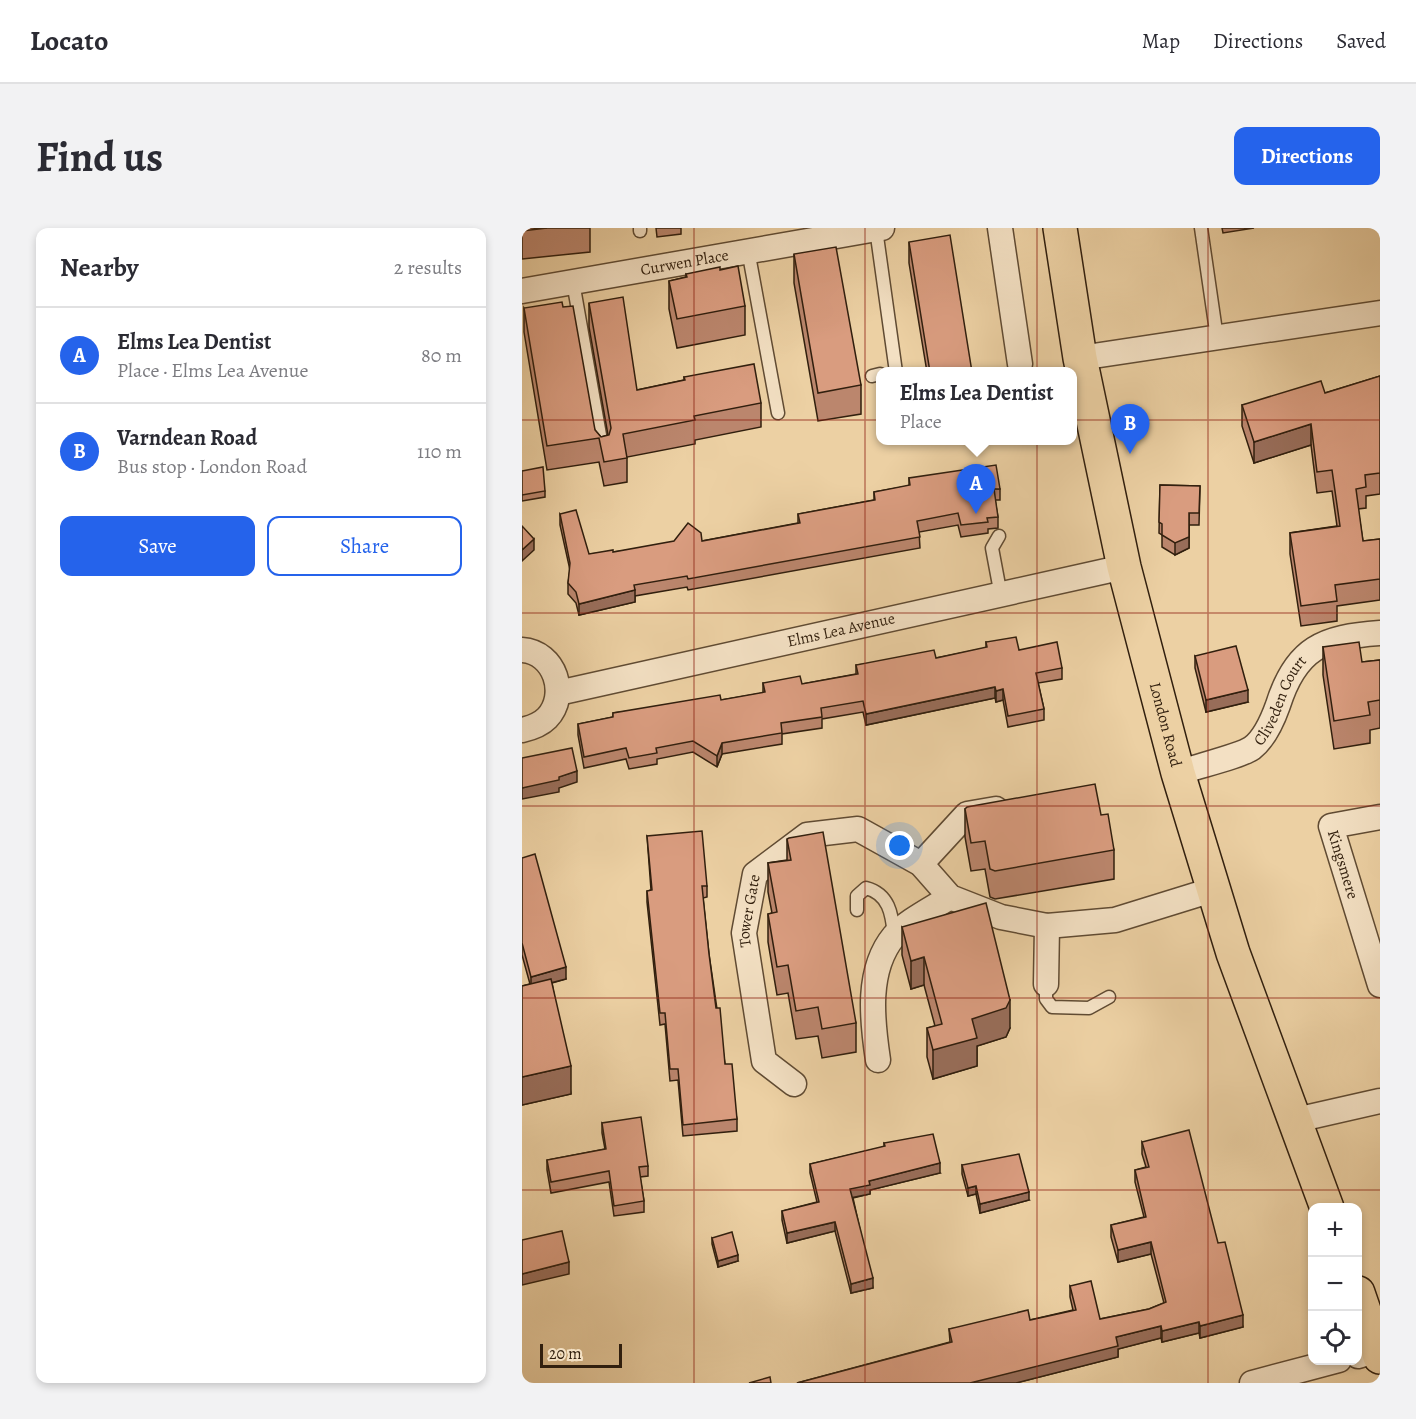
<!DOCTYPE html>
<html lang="en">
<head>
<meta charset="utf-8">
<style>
	:root { --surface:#fff; --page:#f2f2f3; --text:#2b2b33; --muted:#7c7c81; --line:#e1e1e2; --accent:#2563eb }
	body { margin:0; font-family:Alegreya,serif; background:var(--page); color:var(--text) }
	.controls { position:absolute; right:18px; bottom:18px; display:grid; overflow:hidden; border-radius:12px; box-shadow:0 3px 9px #0003 }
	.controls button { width:54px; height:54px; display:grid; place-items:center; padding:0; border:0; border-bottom:2px solid var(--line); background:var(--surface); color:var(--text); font:30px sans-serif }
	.scale { position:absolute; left:18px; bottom:15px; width:82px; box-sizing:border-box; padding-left:6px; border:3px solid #311f0e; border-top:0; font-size:16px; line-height:21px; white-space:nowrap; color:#311f0e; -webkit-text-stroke:4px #f3e0c3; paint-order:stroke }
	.you { position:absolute; left:378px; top:618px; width:21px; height:21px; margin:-15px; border:4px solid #fff; border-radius:50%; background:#1a73e8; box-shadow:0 0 0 9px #1a73e833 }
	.badge { display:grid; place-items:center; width:39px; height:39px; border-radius:50%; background:var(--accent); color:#fff; font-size:20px; font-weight:700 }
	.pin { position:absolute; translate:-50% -50px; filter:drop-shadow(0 2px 3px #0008) }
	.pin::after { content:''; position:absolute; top:32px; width:21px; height:18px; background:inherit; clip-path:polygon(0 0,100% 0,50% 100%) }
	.popup { position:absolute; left:354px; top:139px; width:201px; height:78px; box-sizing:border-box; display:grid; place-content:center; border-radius:12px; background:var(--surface); filter:drop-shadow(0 2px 4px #0005); font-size:20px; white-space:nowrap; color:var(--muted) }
	.popup b { font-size:22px; color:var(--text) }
	.popup::after { content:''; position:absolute; left:50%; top:100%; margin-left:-12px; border:12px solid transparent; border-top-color:var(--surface) }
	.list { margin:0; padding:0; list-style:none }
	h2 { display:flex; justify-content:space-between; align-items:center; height:78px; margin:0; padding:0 24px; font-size:26px }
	h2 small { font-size:20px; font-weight:400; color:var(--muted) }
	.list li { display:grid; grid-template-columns:39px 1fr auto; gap:18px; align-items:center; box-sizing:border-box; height:96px; padding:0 24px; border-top:2px solid var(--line) }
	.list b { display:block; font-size:22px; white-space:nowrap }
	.list p { margin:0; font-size:20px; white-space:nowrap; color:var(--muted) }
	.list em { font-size:20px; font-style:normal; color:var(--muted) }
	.actions { display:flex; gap:12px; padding:18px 24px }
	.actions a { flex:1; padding:14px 0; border:2px solid var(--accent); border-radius:12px; text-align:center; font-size:21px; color:var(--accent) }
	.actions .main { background:var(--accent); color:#fff }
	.icon { flex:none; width:33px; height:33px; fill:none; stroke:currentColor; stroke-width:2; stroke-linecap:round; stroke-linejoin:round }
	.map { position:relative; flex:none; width:858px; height:1155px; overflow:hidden; border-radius:12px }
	header { display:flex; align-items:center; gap:36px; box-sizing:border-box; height:84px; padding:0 30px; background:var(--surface); border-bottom:2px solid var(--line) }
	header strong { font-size:28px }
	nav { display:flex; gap:33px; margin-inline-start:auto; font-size:21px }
	.intro { display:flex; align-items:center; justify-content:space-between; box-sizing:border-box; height:144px; padding:0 36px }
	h1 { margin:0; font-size:42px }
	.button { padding:15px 27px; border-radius:12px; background:var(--accent); color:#fff; font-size:21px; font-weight:700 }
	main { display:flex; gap:36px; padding:0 36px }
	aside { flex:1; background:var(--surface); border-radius:12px; box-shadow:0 3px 9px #0003 }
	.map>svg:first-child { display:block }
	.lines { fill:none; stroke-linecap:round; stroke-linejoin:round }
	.service-casing { stroke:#604b33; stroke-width:15 }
	.minor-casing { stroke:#604b33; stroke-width:27 }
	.trunk-casing { stroke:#311f0e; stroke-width:36 }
	.service { stroke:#f3e0c3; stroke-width:12 }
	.minor { stroke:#f3e0c3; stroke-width:24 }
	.trunk { stroke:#ecd0a3; stroke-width:33 }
	.wall { fill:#bb866d; stroke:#311f0e; stroke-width:1.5 }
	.shaded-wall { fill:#986d59; stroke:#311f0e; stroke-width:1.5 }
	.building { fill:#d99c7f; stroke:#311f0e; stroke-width:1.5 }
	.grid { fill:none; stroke:#8f2418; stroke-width:1.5; stroke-opacity:0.55 }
	.labels { text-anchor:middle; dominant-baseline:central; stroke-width:5; stroke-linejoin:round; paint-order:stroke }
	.street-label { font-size:16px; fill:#311f0e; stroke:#f3e0c3 }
</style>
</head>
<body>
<header>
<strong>Locato</strong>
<nav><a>Map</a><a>Directions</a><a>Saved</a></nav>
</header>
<div class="intro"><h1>Find us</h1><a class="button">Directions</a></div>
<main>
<aside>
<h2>Nearby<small>2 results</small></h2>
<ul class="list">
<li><span class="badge">A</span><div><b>Elms Lea Dentist</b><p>Place · Elms Lea Avenue</p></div><em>80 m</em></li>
<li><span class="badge">B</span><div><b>Varndean Road</b><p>Bus stop · London Road</p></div><em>110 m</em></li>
</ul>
<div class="actions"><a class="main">Save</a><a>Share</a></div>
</aside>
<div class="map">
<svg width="858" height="1155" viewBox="0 0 858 1155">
	<rect width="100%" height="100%" fill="#ecd0a3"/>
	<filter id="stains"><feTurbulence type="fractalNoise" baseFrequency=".00333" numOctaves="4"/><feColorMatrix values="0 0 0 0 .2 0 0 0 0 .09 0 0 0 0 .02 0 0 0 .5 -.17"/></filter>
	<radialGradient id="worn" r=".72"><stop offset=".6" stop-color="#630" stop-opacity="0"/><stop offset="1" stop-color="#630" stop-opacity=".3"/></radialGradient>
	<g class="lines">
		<defs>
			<g id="service">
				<path d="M 118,0 L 118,3"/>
				<path d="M 679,0 L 695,110"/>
				<path d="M 354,1 L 374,144"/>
				<path d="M 226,22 L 256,185"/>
				<path d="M 51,54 L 81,224"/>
				<path d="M 350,148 L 358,146"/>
				<path d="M 477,308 L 470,320 L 479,368"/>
				<path d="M 335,682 L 335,668 L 344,660 C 367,666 370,686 372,707"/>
				<path d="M 524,756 L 524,771 L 530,779 L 567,780 L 587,769"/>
			</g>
			<g id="minor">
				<path d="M 478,0 L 498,136"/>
				<path id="s1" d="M 0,63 L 360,0"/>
				<path d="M 558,130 L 858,85"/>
				<path d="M 0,422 C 33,424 47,467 25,490 C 18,497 9,500 0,502"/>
				<path id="s2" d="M 36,465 L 602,339"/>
				<path id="s3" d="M 656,545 C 672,539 719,528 730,520 C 742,511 751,491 756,477 C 774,420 801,409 858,405"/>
				<path id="s4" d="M 858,589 L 809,598 L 858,757"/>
				<path d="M 399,636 L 445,586 L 474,581"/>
				<path d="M 524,756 L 525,698"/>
				<path d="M 356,832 C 350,792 344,742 372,708 C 383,694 413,679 428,669"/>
				<path id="s5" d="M 272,856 L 242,833 L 222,705 L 233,646 L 285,607 L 336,601 L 399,636 L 428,669 L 479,689 L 525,698 L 593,692 L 690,662"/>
				<path d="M 774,892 L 858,873"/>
				<path d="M 836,1128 L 856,1122"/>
				<path d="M 730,1155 L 817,1132"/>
			</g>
			<g id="trunk">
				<path id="s6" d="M 538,0 L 558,130 L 602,339 L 656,545 L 711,725 L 805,980"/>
				<path d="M 836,1065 L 858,1129"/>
			</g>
		</defs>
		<use href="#service" class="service-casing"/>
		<use href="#minor" class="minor-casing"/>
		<use href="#trunk" class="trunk-casing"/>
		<use href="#service" class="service"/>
		<use href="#minor" class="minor"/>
		<use href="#trunk" class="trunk"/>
	</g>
	<g class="wall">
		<path d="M 0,0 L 68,0 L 68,24 L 0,31 Z"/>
		<path d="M 134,0 L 159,0 L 159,6 L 135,9 Z"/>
		<path d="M 700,0 L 732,0 L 701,5 Z"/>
		<path d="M 387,14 L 450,144 L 405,144 L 387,35 Z"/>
		<path d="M 272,26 L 339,157 L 339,186 L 296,193 L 272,55 Z"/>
		<path d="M 164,46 L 223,78 L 223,107 L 155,120 L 147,81 L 147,53 L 164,49 Z"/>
		<path d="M 67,75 L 115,162 L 162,152 L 162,149 L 239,175 L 239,199 L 173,212 L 173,216 L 105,229 L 105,254 L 82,258 L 77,234 L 25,242 L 2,104 L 2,80 L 73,202 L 79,209 L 86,207 L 67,99 Z"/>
		<path d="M 858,148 L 858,266 L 844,268 L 844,280 L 836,281 L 841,313 L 858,311 L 858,372 L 815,378 L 815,393 L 779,398 L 768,326 L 768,305 L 815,298 L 810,263 L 795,265 L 789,217 L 732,235 L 720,198 L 720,177 L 803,165 Z"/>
		<path d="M 0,243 L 23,263 L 23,269 L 0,273 Z"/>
		<path d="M 387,250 L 478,261 L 478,272 L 473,272 L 476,289 L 476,300 L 466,301 L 466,305 L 439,309 L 436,297 L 397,304 L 398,320 L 166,362 L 165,359 L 113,368 L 113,374 L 57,387 L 54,375 L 46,366 L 46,355 L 48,342 L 38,297 L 38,286 L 67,326 L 91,324 L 180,313 L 276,295 L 276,286 L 352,272 L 352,264 L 387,258 Z"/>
		<path d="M 638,257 L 678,258 L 677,297 L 667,297 L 667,320 L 653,327 L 640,319 L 640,307 L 637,305 Z"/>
		<path d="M 464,414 L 497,422 L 540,440 L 540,451 L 516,455 L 522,481 L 522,492 L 486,499 L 481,472 L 474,474 L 473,470 L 344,497 L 341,484 L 300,491 L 300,500 L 260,506 L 260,516 L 200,526 L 195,539 L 171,524 L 135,531 L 135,536 L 107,541 L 104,531 L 62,540 L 56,507 L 56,496 L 91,489 L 91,485 L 199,472 L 241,465 L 241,455 L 280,456 L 334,446 L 334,437 L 414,430 L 464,420 Z"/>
		<path d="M 801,419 L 840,434 L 858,432 L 858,500 L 848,502 L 848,515 L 812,521 L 801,447 Z"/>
		<path d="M 673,428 L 726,474 L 684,484 L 673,440 Z"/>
		<path d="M 443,581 L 579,587 L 592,622 L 592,651 L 473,671 L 468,669 L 463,641 L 449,643 L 443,609 Z"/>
		<path d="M 125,608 L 185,658 L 185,669 L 181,670 L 187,726 L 203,836 L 215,891 L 215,903 L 161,908 L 156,852 L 148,853 L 143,796 L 138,797 L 125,674 L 125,663 L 129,662 Z"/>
		<path d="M 265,611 L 334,795 L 334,824 L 300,830 L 296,808 L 274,811 L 266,765 L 255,767 L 246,714 L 246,686 L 250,685 L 246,664 L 246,635 L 265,632 Z"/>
		<path d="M 0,630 L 44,751 L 30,755 L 49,866 L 0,877 L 0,758 L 8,756 L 0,727 Z"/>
		<path d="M 380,699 L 488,800 L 484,809 L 455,818 L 455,838 L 411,851 L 405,829 L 405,800 L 413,798 L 402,757 L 389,761 L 380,727 Z"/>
		<path d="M 80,895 L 126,938 L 126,948 L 118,949 L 122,973 L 122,984 L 92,988 L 87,954 L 29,965 L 25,942 L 25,932 L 83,921 L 80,905 Z"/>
		<path d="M 620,914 L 696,1015 L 721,1099 L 678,1110 L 677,1105 L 640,1114 L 639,1110 L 596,1121 L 596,1129 L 494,1155 L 275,1155 L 428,1114 L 427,1101 L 508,1092 L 551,1082 L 548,1069 L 548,1058 L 578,1091 L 627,1081 L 642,1075 L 629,1026 L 596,1034 L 589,1009 L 589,997 L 622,989 L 613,954 L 613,942 L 624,939 L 620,926 Z"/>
		<path d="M 362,915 L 418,945 L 348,962 L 348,966 L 331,970 L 351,1060 L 329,1065 L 313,1003 L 265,1015 L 260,992 L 260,983 L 295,974 L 288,945 L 288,936 L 362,919 Z"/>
		<path d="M 440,937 L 507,972 L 458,985 L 454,966 L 446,968 L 440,946 Z"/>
		<path d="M 190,1010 L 216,1033 L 196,1039 L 190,1016 Z"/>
	</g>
	<g class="shaded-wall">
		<path d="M 789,196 L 789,217 L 732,235 L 732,214 Z"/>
		<path d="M 667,285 L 667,320 L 653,327 L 653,315 Z"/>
		<path d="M 12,311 L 12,322 L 0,333 L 0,322 Z"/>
		<path d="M 113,362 L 113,374 L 57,387 L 57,376 Z"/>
		<path d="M 473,459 L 473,470 L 344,497 L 344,486 Z"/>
		<path d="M 481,461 L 481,472 L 474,474 L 474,463 Z"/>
		<path d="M 726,462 L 726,474 L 684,484 L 684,472 Z"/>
		<path d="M 200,515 L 200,526 L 195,539 L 195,528 Z"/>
		<path d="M 55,543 L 55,554 L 37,560 L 37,564 L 0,571 L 0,560 Z"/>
		<path d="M 402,729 L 402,757 L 389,761 L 389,733 Z"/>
		<path d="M 44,739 L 44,751 L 9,760 L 9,749 Z"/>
		<path d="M 488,772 L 488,800 L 484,809 L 455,818 L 455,838 L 411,851 L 411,822 L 450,791 Z"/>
		<path d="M 49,838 L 49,866 L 0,877 L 0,849 Z"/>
		<path d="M 418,935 L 418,945 L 348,962 L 348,966 L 328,970 L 328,961 L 347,953 Z"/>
		<path d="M 454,958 L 454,966 L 446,968 L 446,960 Z"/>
		<path d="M 507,964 L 507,972 L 458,985 L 458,976 Z"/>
		<path d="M 313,994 L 313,1003 L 265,1015 L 265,1005 Z"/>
		<path d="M 629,1014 L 629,1026 L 596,1034 L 596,1022 Z"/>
		<path d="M 216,1027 L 216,1033 L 196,1039 L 196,1033 Z"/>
		<path d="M 47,1034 L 47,1046 L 0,1057 L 0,1046 Z"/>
		<path d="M 351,1050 L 351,1060 L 329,1065 L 329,1056 Z"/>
		<path d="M 721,1087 L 721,1099 L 678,1110 L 678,1098 Z"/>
		<path d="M 677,1094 L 677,1105 L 640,1114 L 640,1103 Z"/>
		<path d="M 639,1098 L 639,1110 L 596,1121 L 596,1129 L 494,1155 L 448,1155 L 594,1109 Z"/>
	</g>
	<g class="building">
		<path d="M 0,0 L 25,0 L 0,3 Z"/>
		<path d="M 428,7 L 450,144 L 408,144 L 387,14 Z"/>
		<path d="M 314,19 L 339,157 L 296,165 L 272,26 Z"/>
		<path d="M 216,38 L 223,78 L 155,91 L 147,53 L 165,49 L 164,46 L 198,39 L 198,42 Z"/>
		<path d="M 101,69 L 115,162 L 163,152 L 162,149 L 232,136 L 239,175 L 172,188 L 173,192 L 101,206 L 105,230 L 82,234 L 77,210 L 25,218 L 2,80 L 40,74 L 41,79 L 51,78 L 73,202 L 79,209 L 87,207 L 89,200 L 67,75 Z"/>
		<path d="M 858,148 L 858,245 L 843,247 L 844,259 L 834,261 L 841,313 L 858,311 L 858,351 L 813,357 L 815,373 L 779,378 L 768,305 L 818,298 L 810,242 L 795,244 L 789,196 L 732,214 L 720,177 L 799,153 L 803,165 Z"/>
		<path d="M 474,237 L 478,261 L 472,261 L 476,289 L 465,290 L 466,294 L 439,297 L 436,285 L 395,293 L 398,309 L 166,351 L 165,348 L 112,357 L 113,362 L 57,376 L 54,364 L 46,355 L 48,335 L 38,286 L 54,282 L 67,326 L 91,322 L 91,324 L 152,313 L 166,295 L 179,305 L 180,313 L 278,295 L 276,286 L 353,272 L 352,264 L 388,257 L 387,250 Z"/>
		<path d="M 21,239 L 23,263 L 0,267 L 0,243 Z"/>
		<path d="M 638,257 L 678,258 L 677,285 L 667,285 L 667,309 L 653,315 L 640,307 L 640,296 L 637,294 Z"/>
		<path d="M 0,298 L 12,311 L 0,322 Z"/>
		<path d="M 494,409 L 497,422 L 535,414 L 540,440 L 514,445 L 522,481 L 486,488 L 481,461 L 474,463 L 473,459 L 344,486 L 341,473 L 299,480 L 300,489 L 259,495 L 260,505 L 200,515 L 195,528 L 171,513 L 134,520 L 135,525 L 107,530 L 104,520 L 62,529 L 56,496 L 91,489 L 91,485 L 198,467 L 199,472 L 243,464 L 241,455 L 278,448 L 280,456 L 336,446 L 334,437 L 412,422 L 414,430 L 465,419 L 464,414 Z"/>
		<path d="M 837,414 L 840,434 L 858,432 L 858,472 L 846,474 L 848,487 L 812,493 L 801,419 Z"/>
		<path d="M 714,418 L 726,462 L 684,472 L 673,428 Z"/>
		<path d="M 50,520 L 55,543 L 37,549 L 37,552 L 0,560 L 0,530 Z"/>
		<path d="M 573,556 L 579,587 L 586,586 L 592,622 L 473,643 L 468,641 L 463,613 L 449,615 L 443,581 L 445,579 Z"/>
		<path d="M 180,603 L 185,658 L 180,658 L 187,726 L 194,780 L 198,780 L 203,836 L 210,836 L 215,891 L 161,897 L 156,841 L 148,841 L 143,785 L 138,785 L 125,663 L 130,662 L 125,608 Z"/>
		<path d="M 301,604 L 334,795 L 300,801 L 296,779 L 274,783 L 266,737 L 255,739 L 246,686 L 255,684 L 246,635 L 269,632 L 265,611 L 267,610 Z"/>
		<path d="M 13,626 L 44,739 L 9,749 L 0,715 L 0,630 Z"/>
		<path d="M 464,675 L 488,772 L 484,780 L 450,791 L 455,810 L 411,822 L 405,800 L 420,796 L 402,729 L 389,733 L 380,699 Z"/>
		<path d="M 29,751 L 49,838 L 0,849 L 0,758 Z"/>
		<path d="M 119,889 L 126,938 L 117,939 L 122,973 L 92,978 L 87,943 L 29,954 L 25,932 L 84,921 L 80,895 Z"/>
		<path d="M 667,902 L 696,1015 L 703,1014 L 721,1087 L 678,1098 L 677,1094 L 640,1103 L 639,1098 L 594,1109 L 596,1118 L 448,1155 L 275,1155 L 430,1114 L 427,1101 L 506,1082 L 508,1092 L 554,1082 L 548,1058 L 569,1053 L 578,1091 L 627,1081 L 644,1074 L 629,1014 L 596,1022 L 589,997 L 624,989 L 613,942 L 627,939 L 620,914 Z"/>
		<path d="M 411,906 L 418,935 L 347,953 L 348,957 L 328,961 L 351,1050 L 329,1056 L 313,994 L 265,1005 L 260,983 L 297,974 L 288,936 L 363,918 L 362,915 Z"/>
		<path d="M 497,926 L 507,964 L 458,976 L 454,958 L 446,960 L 440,937 Z"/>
		<path d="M 40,1003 L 47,1034 L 0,1046 L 0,1012 Z"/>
		<path d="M 210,1004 L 216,1027 L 196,1033 L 190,1010 Z"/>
		<path d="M 248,1149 L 249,1155 L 227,1155 Z"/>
	</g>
	<path class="grid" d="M 172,0 L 172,1155M 343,0 L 343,1155M 515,0 L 515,1155M 686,0 L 686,1155M 0,192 L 858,192M 0,385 L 858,385M 0,578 L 858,578M 0,770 L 858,770M 0,962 L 858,962"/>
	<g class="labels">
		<g class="street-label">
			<text stroke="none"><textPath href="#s1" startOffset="165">Curwen Place</textPath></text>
			<text stroke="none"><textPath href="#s2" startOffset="290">Elms Lea Avenue</textPath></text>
			<text stroke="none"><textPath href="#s3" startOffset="134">Cliveden Court</textPath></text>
			<text stroke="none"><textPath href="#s6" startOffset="508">London Road</textPath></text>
			<text stroke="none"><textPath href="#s4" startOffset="90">Kingsmere</textPath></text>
			<text stroke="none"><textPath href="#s5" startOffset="190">Tower Gate</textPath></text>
		</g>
	</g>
	<rect width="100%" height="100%" filter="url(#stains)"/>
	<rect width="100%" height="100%" fill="url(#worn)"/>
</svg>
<div class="controls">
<button>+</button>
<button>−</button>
<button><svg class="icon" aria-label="locate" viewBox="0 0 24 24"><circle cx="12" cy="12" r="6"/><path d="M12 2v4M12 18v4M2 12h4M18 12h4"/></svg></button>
</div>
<div class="scale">20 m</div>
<div class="you"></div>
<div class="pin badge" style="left:454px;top:286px">A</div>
<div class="popup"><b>Elms Lea Dentist</b>Place</div>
<div class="pin badge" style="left:608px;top:226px">B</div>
</div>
</main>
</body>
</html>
